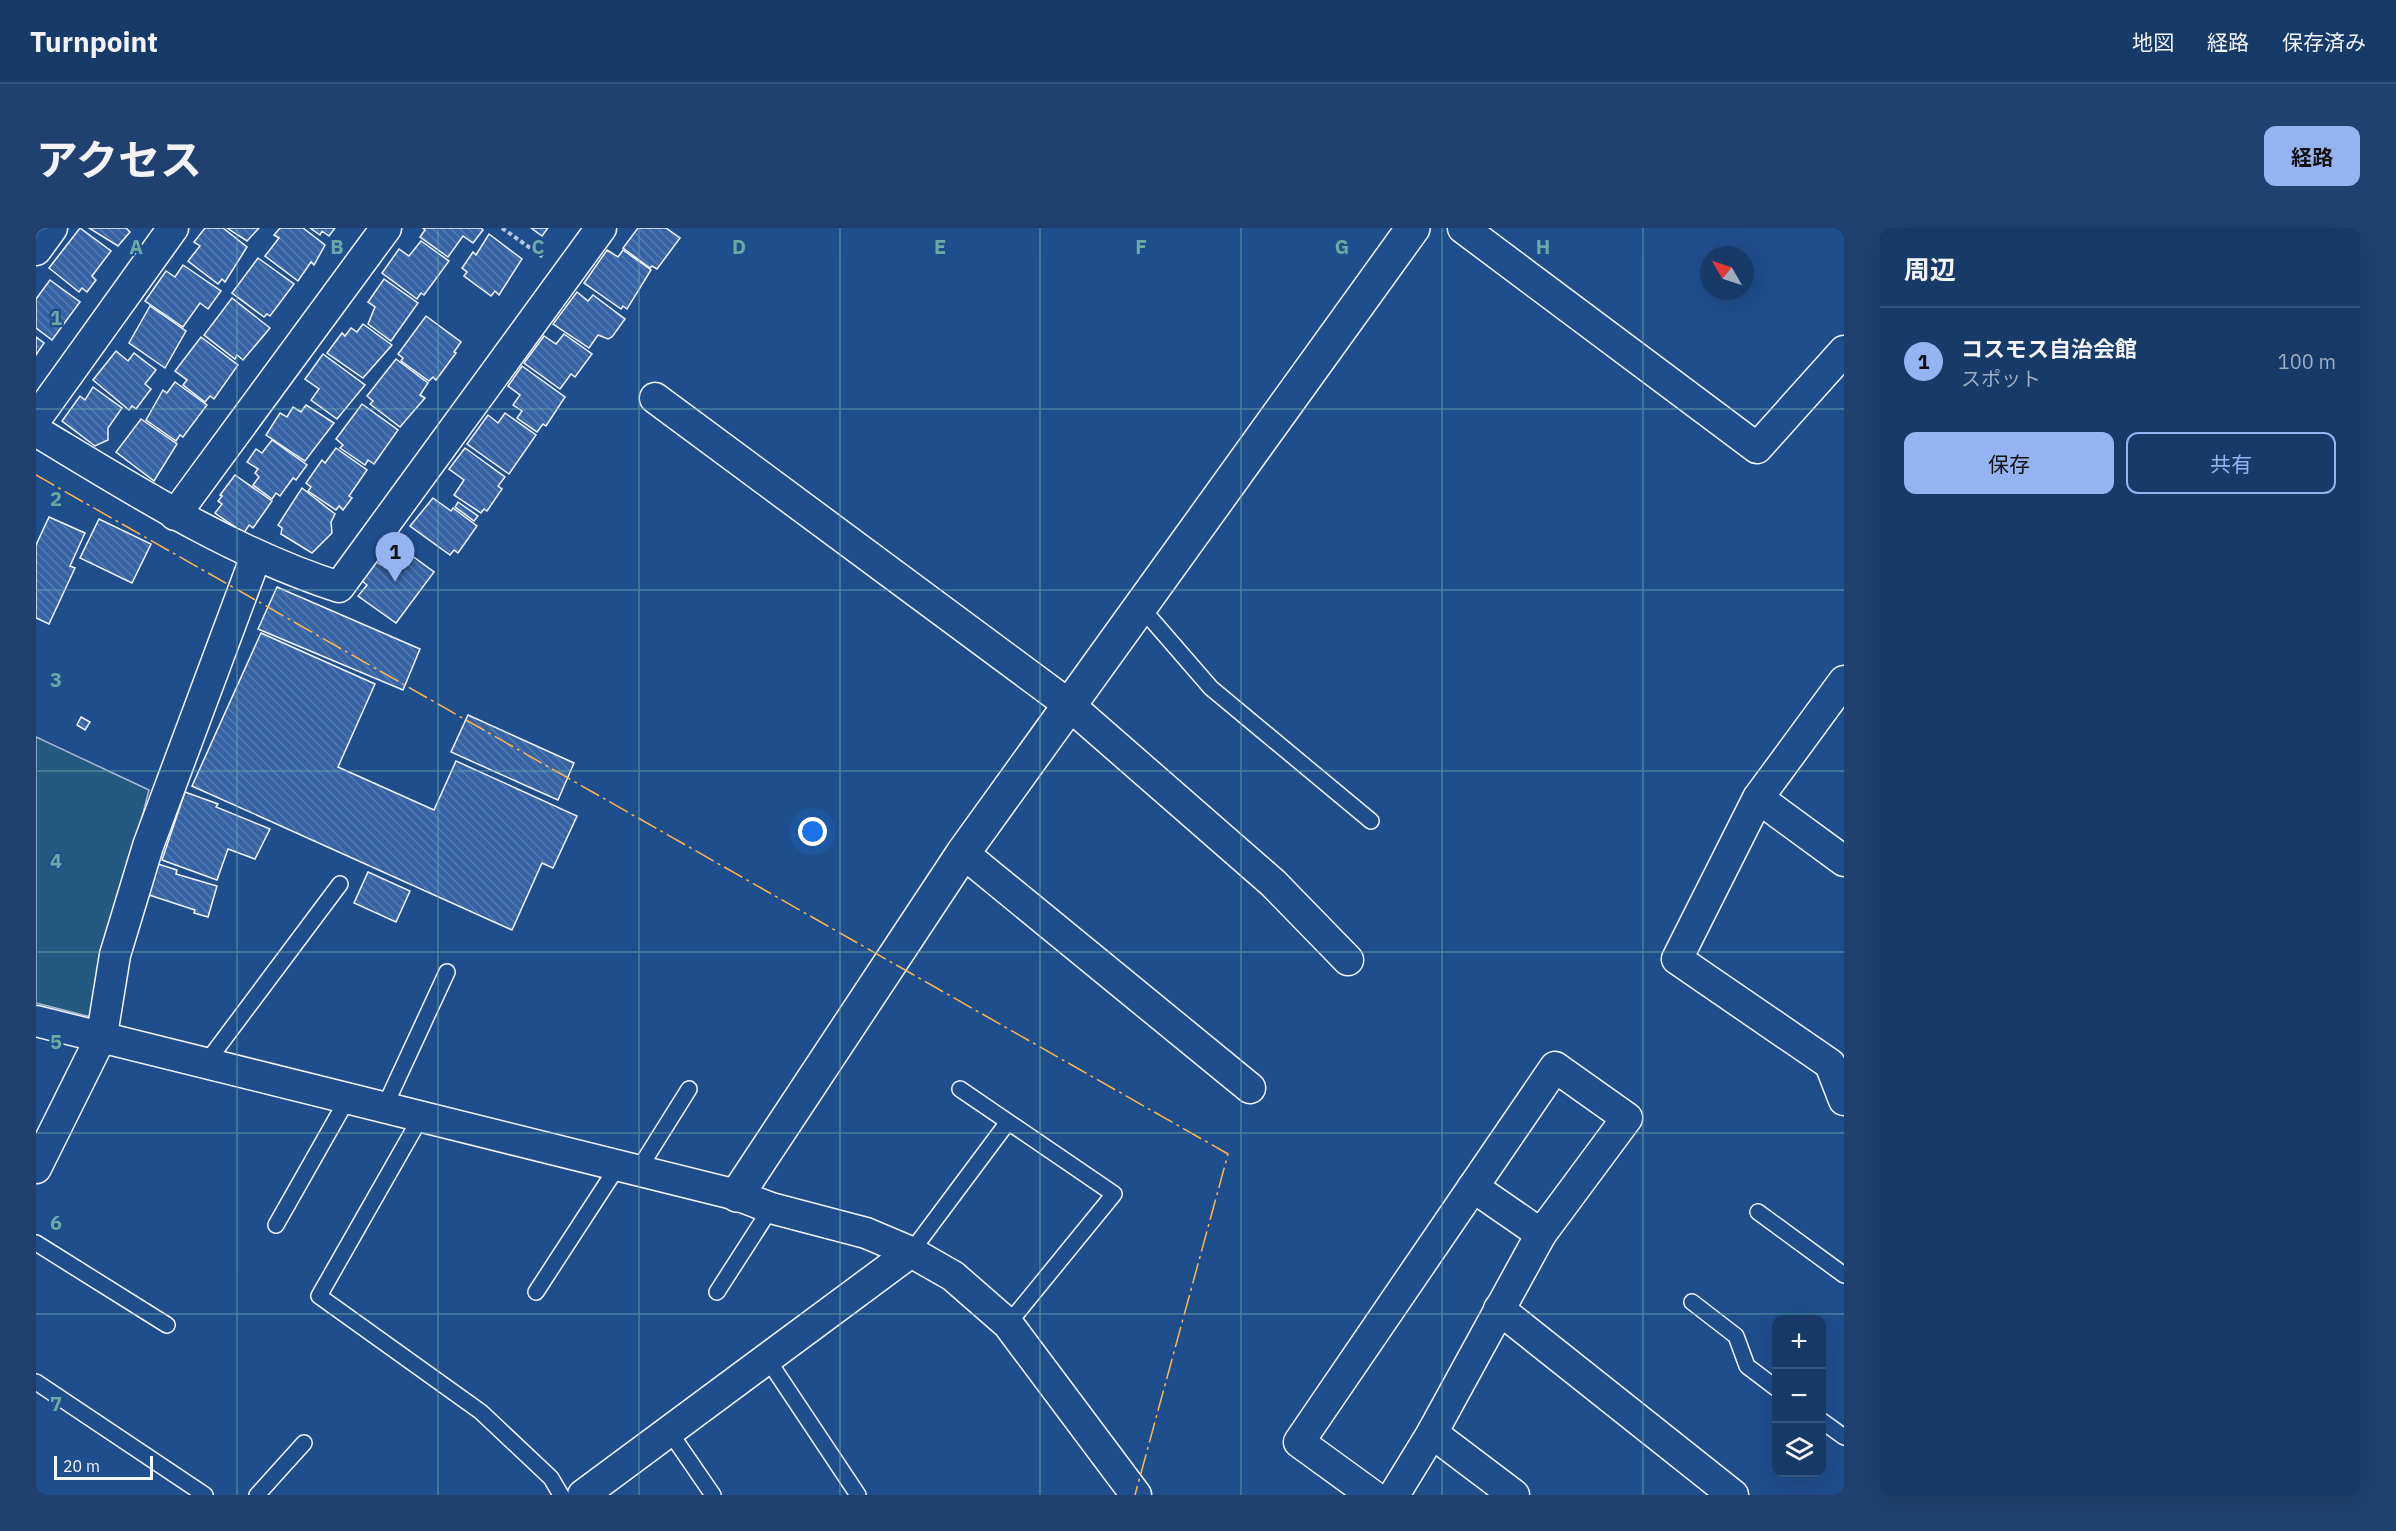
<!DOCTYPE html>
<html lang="ja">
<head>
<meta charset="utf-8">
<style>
	:root { --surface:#173a69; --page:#20416f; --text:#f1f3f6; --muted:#9eadc0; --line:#36547d; --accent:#95b2f1 }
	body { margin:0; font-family:"IBM Plex Sans","Noto Sans JP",sans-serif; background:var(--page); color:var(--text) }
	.controls { position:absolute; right:18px; bottom:18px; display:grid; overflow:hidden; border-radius:12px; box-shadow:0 6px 24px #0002 }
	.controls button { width:54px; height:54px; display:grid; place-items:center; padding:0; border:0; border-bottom:2px solid var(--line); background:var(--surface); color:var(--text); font:30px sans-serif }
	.compass { position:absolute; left:1664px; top:18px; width:54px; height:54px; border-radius:50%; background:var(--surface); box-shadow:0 6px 24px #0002; rotate:309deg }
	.scale { position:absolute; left:18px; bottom:15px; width:99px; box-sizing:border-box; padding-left:6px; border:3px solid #f2f6ff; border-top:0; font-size:16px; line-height:21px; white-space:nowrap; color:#f2f6ff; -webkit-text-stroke:4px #1f4e8c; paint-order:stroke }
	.you { position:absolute; left:777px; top:604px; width:21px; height:21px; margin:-15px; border:4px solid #fff; border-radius:50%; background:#1a73e8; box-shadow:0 0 0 9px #1a73e833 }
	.badge { display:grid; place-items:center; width:39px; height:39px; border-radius:50%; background:var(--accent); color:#111; font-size:20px; font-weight:700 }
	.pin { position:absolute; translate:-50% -50px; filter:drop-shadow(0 2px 3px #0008) }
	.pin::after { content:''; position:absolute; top:32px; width:21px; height:18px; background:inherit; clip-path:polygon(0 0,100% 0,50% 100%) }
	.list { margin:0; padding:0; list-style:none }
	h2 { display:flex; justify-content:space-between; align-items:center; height:78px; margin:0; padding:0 24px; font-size:26px }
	h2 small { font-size:20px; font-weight:400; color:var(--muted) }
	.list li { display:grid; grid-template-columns:39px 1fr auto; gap:18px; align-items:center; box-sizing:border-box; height:108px; padding:0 24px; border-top:2px solid var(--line) }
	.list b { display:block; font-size:22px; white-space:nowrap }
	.list p { margin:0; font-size:20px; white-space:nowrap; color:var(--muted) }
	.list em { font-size:20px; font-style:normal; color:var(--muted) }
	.actions { display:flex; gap:12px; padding:18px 24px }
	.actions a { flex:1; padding:14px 0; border:2px solid var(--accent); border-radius:12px; text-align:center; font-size:21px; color:var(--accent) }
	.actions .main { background:var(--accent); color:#111 }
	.icon { flex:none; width:33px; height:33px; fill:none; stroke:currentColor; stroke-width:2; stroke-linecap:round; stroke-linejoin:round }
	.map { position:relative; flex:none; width:1808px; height:1267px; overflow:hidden; border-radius:12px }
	header { display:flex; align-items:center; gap:36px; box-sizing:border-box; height:84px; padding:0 30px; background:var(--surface); border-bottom:2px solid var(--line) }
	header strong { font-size:28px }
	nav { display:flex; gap:33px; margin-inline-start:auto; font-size:21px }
	.intro { display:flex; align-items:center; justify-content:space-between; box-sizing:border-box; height:144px; padding:0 36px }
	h1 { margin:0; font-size:42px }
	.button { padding:15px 27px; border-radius:12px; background:var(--accent); color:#111; font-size:21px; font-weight:700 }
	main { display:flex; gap:36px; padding:0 36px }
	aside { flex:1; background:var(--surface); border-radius:12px; box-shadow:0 6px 24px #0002 }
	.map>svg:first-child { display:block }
	.green { fill:#245a82; stroke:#a8bbd7; stroke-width:1.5 }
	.building { fill:url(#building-back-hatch); stroke:#f2f6ff; stroke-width:1.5 }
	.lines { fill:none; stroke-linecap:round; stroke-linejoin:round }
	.service-casing { stroke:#f2f6ff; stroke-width:18 }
	.minor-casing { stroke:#f2f6ff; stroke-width:33 }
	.tertiary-casing { stroke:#f2f6ff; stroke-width:36 }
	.path { stroke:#b3c4dc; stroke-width:4; stroke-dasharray:4.5 3; stroke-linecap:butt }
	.service { stroke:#1f4e8c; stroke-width:15 }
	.minor { stroke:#1f4e8c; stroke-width:30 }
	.tertiary { stroke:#1f4e8c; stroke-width:33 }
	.power { stroke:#ffb74d; stroke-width:1.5; stroke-dasharray:21 4.5 3 4.5; stroke-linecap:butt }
	.grid { fill:none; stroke:#6aa9a8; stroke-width:1.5; stroke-opacity:0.55 }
	.grid-label { font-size:20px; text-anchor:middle; font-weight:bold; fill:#6aa9a8; stroke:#1f4e8c; stroke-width:4.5; stroke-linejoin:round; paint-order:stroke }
</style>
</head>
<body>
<header>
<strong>Turnpoint</strong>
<nav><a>地図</a><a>経路</a><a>保存済み</a></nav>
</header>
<div class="intro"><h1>アクセス</h1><a class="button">経路</a></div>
<main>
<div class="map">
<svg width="1808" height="1267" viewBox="0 0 1808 1267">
	<defs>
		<pattern id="building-back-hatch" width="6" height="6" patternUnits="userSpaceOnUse" patternTransform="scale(1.5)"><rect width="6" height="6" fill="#3563a3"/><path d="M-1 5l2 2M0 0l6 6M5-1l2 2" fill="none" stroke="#537ab1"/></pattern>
	</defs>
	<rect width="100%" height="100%" fill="#1f4e8c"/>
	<path class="green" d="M 0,509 L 113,562 L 55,789 L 0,775 Z"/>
	<g class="building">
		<path d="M 44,0 L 75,23 L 56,48 L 60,52 L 51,64 L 46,60 L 43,64 L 13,40 Z"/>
		<path d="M 53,0 L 90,0 L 94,4 L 82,18 Z"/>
		<path d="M 169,0 L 187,0 L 211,19 L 189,54 L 186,51 L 182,56 L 152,33 L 164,18 L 158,14 Z"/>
		<path d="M 191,0 L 223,0 L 211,13 Z"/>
		<path d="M 244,0 L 267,0 L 289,17 L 278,37 L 275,34 L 262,53 L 229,28 L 243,10 L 238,7 Z"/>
		<path d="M 274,0 L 299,0 L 293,8 L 286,3 L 284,7 Z"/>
		<path d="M 387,0 L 445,0 L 447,2 L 437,15 L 427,8 L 412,29 L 384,9 L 389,2 Z"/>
		<path d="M 495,0 L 512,0 L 506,8 Z"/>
		<path d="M 602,0 L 630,0 L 644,10 L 621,41 L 616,38 L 614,40 L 587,20 Z"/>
		<path d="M 453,6 L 486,31 L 463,67 L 459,63 L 455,68 L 428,48 L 431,44 L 426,40 L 437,24 L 440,27 Z"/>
		<path d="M 385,13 L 413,33 L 388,67 L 385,65 L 381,71 L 346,45 L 363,21 L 373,28 Z"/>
		<path d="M 571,22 L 582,29 L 587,22 L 615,42 L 591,81 L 587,78 L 585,81 L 548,55 Z"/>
		<path d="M 222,30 L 258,56 L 234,88 L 231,86 L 228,89 L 196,65 Z"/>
		<path d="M 147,37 L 185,63 L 172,81 L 164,75 L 147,99 L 109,73 L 130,43 L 139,49 Z"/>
		<path d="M 348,51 L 382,75 L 355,113 L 332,96 L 339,79 L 332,74 Z"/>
		<path d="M 14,52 L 44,74 L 16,112 L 0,100 L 0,71 Z"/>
		<path d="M 541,64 L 552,73 L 557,67 L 589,91 L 576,109 L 572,111 L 562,107 L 553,120 L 517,96 Z"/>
		<path d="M 196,70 L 234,100 L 207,132 L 201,127 L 199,131 L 168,107 Z"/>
		<path d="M 114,78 L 150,103 L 129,140 L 93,115 Z"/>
		<path d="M 390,88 L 425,114 L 418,124 L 420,125 L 400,152 L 397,149 L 393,153 L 365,133 L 367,130 L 362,126 Z"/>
		<path d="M 327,96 L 356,117 L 327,150 L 291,125 L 306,105 L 309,108 L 315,100 L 321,104 Z"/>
		<path d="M 528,106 L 556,126 L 539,149 L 535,146 L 524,161 L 488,135 L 508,108 L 520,116 Z"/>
		<path d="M 0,109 L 8,115 L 0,127 Z"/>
		<path d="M 165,109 L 202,137 L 178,171 L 174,168 L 169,174 L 147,157 L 151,152 L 139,143 Z"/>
		<path d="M 80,123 L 92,133 L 98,125 L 120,142 L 109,156 L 115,161 L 100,181 L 96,178 L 93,182 L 57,152 Z"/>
		<path d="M 287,126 L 329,157 L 301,191 L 275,172 L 283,161 L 269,151 Z"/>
		<path d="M 360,131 L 392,155 L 384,167 L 389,170 L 364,199 L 334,176 L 337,173 L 331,168 Z"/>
		<path d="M 486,138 L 529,169 L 510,198 L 507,196 L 501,204 L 481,190 L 486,183 L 477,177 L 484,167 L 472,158 Z"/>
		<path d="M 139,154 L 171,177 L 147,209 L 144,207 L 140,213 L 110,192 L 127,162 L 131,165 Z"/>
		<path d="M 57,159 L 86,180 L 72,200 L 72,212 L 59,218 L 26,193 L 44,168 L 49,172 Z"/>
		<path d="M 326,176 L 362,202 L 338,236 L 332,232 L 329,237 L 304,220 L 307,217 L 300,211 Z"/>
		<path d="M 270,177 L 298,195 L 269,233 L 230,207 L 244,185 L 251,189 L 257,179 L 265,184 Z"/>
		<path d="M 469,185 L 500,207 L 473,246 L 431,216 L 452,187 L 462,195 Z"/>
		<path d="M 105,191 L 141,216 L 118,253 L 80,224 Z"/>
		<path d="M 236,212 L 271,237 L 260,252 L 257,250 L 244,268 L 240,265 L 236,271 L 217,257 L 223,249 L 219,245 L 222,241 L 211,234 L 220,221 L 226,225 Z"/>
		<path d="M 300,220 L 331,242 L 313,268 L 316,270 L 307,282 L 303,278 L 300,282 L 272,263 L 275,259 L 270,255 L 286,232 L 289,235 Z"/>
		<path d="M 429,220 L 469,249 L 462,258 L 466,261 L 451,283 L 448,281 L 445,285 L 418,267 L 428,252 L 413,241 Z"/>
		<path d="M 199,247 L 236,273 L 217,300 L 213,297 L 208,305 L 179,285 L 186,276 L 182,273 L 186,268 L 184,267 Z"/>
		<path d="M 266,260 L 299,286 L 295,294 L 296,305 L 276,325 L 245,306 L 246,300 L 242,297 Z"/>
		<path d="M 397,270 L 415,283 L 417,280 L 441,298 L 422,325 L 418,322 L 414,327 L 374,298 Z"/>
		<path d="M 422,274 L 442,288 L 438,293 L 419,279 Z"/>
		<path d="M 13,289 L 49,305 L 34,338 L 39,340 L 13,396 L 0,390 L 0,317 Z"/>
		<path d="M 63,291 L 115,316 L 96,355 L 44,330 Z"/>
		<path d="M 360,316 L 398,344 L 360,395 L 322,368 L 331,357 L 325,352 L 339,333 L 345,337 Z"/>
		<path d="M 241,359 L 384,421 L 367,462 L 222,401 Z"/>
		<path d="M 225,405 L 339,456 L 302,539 L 398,582 L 420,533 L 541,588 L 517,640 L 506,635 L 476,702 L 156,558 Z"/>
		<path d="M 432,487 L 538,535 L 522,572 L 415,524 Z"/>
		<path d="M 45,489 L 54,494 L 49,502 L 41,497 Z"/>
		<path d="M 149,564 L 182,576 L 180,579 L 234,601 L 219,631 L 192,621 L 181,652 L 126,632 Z"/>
		<path d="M 122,636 L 141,642 L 140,646 L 181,658 L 172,689 L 158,685 L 159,682 L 113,667 Z"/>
		<path d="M 332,644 L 374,663 L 360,694 L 318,675 Z"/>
	</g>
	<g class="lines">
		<defs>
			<g id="service">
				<path d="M 1103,377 L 1175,460 L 1335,593"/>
				<path d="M 170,835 L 304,656"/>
				<path d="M 924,861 L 1078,966 L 972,1096"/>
				<path d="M 349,878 L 411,744"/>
				<path d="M 385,889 L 283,1068 L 445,1184 L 515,1250 L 525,1267"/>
				<path d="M 601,944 L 653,861"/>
				<path d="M 1722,984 L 1808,1047"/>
				<path d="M 240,997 L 312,870"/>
				<path d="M 0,1015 L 131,1097"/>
				<path d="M 875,1024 L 972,894"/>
				<path d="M 500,1064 L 582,938"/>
				<path d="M 681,1064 L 735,980"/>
				<path d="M 1656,1074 L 1700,1108 L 1711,1138 L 1740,1160"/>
				<path d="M 732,1132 L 822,1267"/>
				<path d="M 0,1154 L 169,1267"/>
				<path d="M 1786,1193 L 1808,1209"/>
				<path d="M 633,1203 L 677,1267"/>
				<path d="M 221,1267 L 268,1215"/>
			</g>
			<g id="minor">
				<path d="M 1427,0 L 1721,220 L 1808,123"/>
				<path d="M 0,22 L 16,0"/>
				<path d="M 619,170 L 1032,476 L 1237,655 L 1312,732"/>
				<path d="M 0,191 L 137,0"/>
				<path d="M 0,203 C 98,262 194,324 303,359 L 565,0"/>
				<path d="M 139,287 L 350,0"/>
				<path d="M 1808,453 L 1722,570 L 1641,731 L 1794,836 L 1808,872"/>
				<path d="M 1722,570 L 1808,633"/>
				<path d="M 927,625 L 1214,860"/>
				<path d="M 0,793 L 701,967 L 735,980 L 830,1005 L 875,1024 L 917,1048 L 972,1096 L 1100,1267"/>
				<path d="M 0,940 L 66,807 L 79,727 L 112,618 L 220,328"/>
				<path d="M 1437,959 L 1505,1006"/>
				<path d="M 1463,1081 L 1697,1267"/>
				<path d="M 1396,1205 L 1478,1267"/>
				<path d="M 547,1267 L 875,1024"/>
				<path d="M 1336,1267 L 1263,1214 L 1519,839 L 1591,890 L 1505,1006 L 1396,1205 L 1358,1267"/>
			</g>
			<path id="tertiary" d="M 701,967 L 927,625 L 1377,0"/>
		</defs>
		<use href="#service" class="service-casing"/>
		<use href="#minor" class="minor-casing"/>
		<use href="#tertiary" class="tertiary-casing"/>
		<path class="path" d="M 466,0 L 507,29"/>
		<use href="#service" class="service"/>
		<use href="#minor" class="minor"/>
		<use href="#tertiary" class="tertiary"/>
		<path class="power" d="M 0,247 L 1192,926 L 1099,1267"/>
	</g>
	<path class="grid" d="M 201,0 L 201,1267M 402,0 L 402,1267M 603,0 L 603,1267M 804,0 L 804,1267M 1004,0 L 1004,1267M 1205,0 L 1205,1267M 1406,0 L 1406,1267M 1607,0 L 1607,1267M 0,181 L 1808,181M 0,362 L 1808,362M 0,543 L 1808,543M 0,724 L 1808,724M 0,905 L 1808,905M 0,1086 L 1808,1086"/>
	<g class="grid-label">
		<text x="100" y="26">A</text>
		<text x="301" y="26">B</text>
		<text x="502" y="26">C</text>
		<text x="703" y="26">D</text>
		<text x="904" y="26">E</text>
		<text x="1105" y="26">F</text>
		<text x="1306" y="26">G</text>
		<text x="1507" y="26">H</text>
		<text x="20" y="97">1</text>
		<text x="20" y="278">2</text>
		<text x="20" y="459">3</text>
		<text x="20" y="640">4</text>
		<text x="20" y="821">5</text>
		<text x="20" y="1002">6</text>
		<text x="20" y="1183">7</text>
	</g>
</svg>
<div class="controls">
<button>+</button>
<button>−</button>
<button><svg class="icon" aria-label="layers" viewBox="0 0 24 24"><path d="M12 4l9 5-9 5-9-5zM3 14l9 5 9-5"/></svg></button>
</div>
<svg class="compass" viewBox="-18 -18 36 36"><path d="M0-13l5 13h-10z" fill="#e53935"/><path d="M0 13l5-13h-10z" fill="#9eadc0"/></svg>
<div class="scale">20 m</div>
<div class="you"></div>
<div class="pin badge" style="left:359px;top:354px">1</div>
</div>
<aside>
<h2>周辺<small></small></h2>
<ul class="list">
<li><span class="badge">1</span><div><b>コスモス自治会館</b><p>スポット</p></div><em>100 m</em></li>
</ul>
<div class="actions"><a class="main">保存</a><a>共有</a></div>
</aside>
</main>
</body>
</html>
